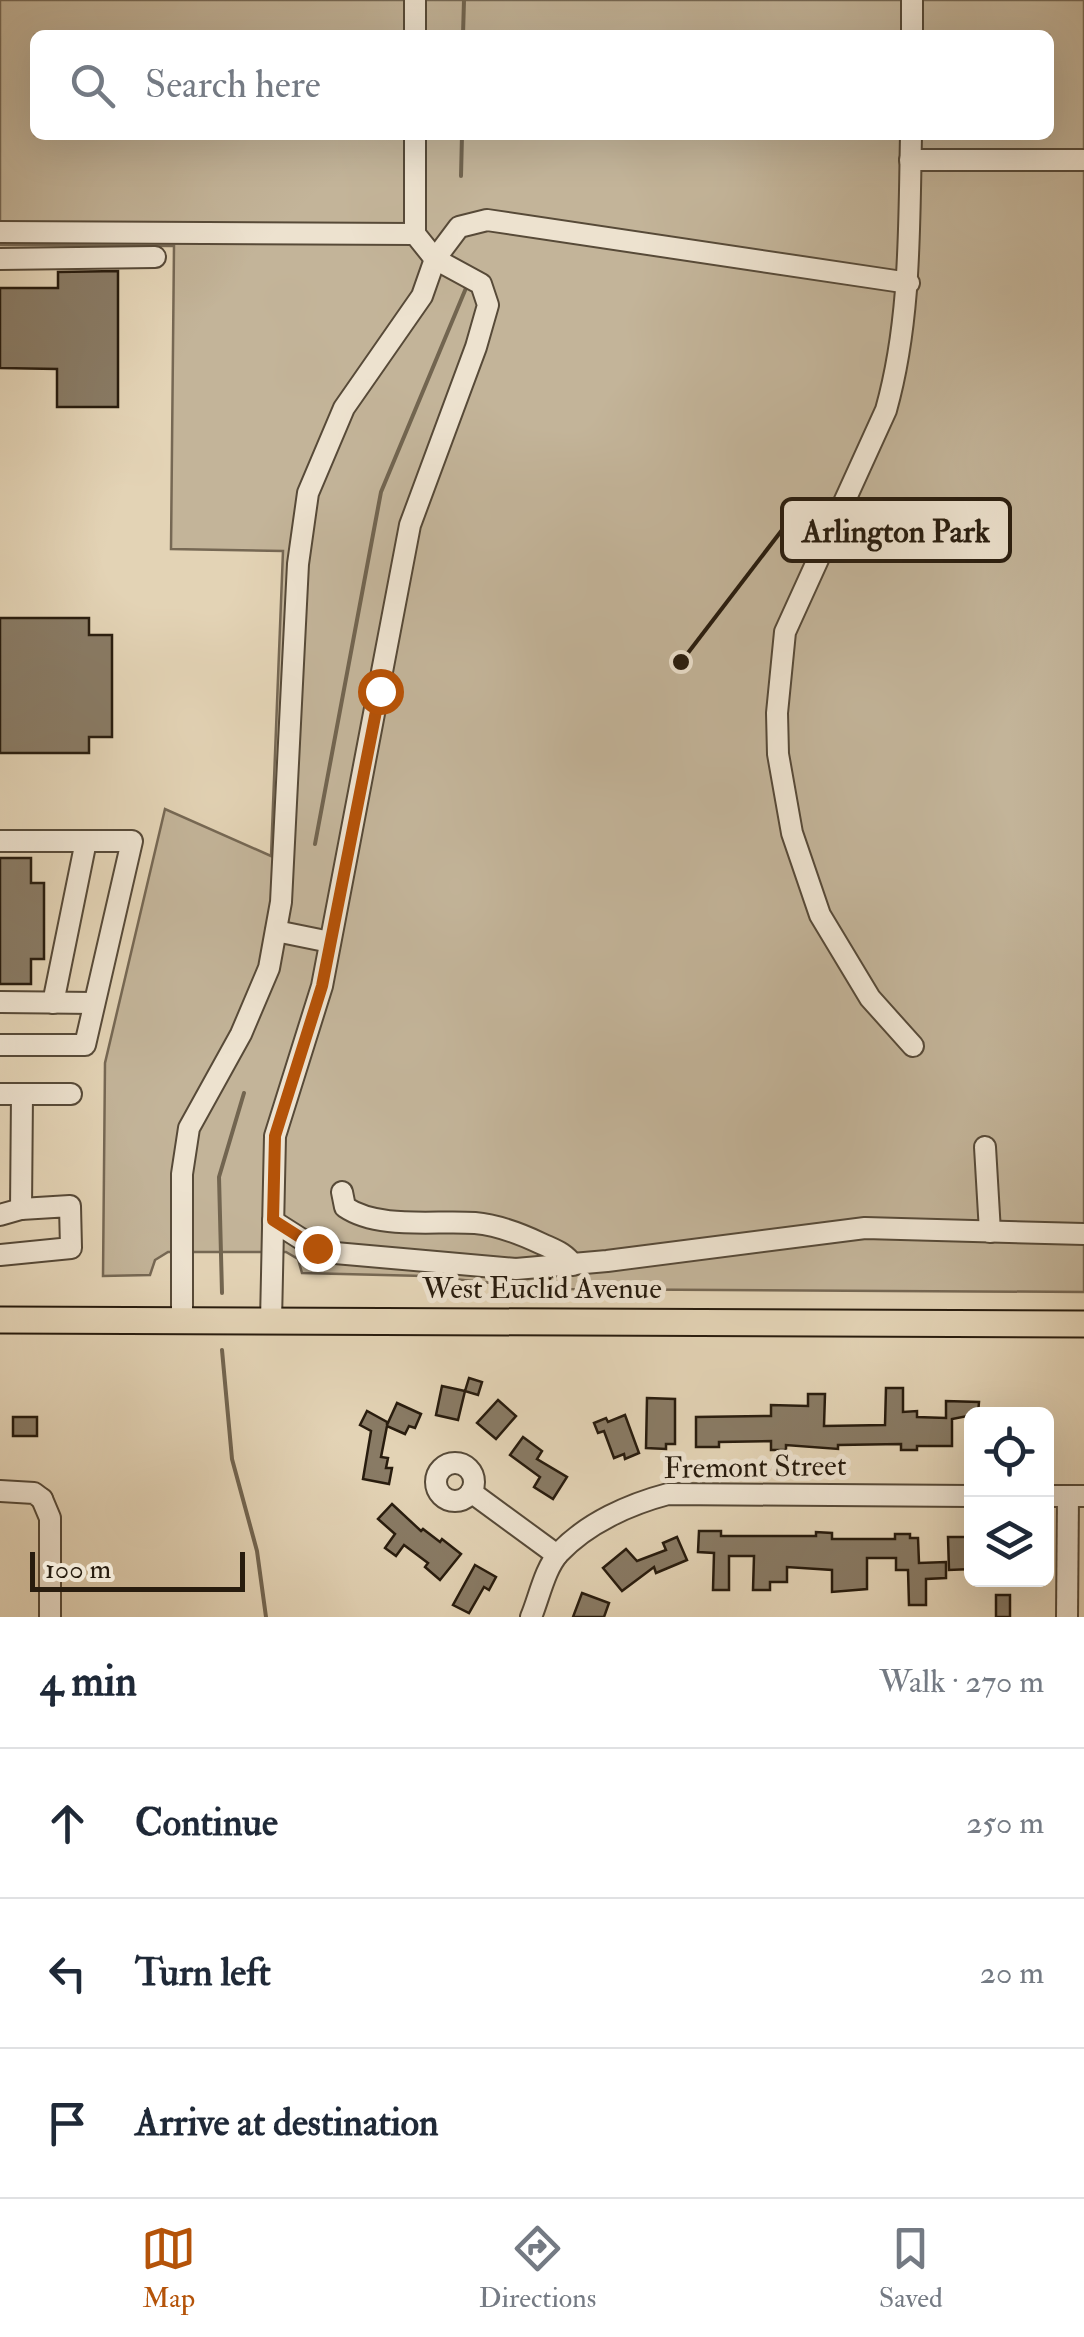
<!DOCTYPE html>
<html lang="en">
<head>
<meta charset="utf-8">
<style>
	:root { --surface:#fff; --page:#f6f6f7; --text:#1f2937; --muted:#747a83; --line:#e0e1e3; --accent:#b45309 }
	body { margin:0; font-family:"IM FELL Double Pica",serif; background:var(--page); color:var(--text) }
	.controls { position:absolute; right:30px; bottom:30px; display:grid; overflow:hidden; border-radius:15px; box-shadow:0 10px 40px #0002 }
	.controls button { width:90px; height:90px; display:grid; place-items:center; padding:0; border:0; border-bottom:2px solid var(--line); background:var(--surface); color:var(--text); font:50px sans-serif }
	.scale { position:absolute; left:30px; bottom:25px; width:215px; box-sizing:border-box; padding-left:10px; border:5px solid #281c0e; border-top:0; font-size:28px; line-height:35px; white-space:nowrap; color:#281c0e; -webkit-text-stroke:8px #ede2cf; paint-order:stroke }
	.stop { position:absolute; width:30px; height:30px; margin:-22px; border:8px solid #b45309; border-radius:50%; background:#fff }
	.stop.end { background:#b45309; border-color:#fff; box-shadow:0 2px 10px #0008 }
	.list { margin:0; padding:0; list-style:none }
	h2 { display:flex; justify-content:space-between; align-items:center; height:130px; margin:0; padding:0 40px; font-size:42px }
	h2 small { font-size:32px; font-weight:400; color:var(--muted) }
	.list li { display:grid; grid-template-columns:65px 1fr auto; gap:30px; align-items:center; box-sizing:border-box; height:150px; padding:0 40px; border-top:2px solid var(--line) }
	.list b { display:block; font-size:38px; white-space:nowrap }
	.list em { font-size:32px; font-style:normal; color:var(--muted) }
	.icon { flex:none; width:55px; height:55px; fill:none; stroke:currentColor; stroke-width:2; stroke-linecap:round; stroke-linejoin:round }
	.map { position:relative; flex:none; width:1084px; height:1617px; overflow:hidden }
	.search { position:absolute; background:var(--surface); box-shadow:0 10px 40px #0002; left:30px; right:30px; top:30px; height:110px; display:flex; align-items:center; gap:25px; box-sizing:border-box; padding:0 35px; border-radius:15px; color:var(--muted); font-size:38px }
	.sheet { height:580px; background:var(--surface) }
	nav { display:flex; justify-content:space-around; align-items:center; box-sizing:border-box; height:140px; border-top:2px solid var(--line); background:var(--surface); font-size:28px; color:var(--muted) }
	nav a { display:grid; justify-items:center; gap:5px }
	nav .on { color:var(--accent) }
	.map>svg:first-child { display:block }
	.green { fill:#c3b499; stroke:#766854; stroke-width:2.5; fill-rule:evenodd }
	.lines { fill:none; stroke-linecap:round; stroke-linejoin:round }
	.stream { stroke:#726550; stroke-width:4 }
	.building { fill:#897b65; stroke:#281c0e; stroke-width:2.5 }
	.minor-casing { stroke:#574a38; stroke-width:24 }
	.major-casing { stroke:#281c0e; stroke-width:29 }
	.minor { stroke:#ede2cf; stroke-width:20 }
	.major { stroke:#e3d3b5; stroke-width:25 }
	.route { stroke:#b45309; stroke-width:12 }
	.labels { text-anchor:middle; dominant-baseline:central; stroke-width:10; stroke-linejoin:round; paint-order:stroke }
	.street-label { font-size:30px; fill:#281c0e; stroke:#ede2cf }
	.leader { fill:none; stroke:#281c0e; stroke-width:4 }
	.callout-dot { fill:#281c0e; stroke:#ede2cf; stroke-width:4 }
	.callout { fill:#ede2cf; stroke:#281c0e; stroke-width:4 }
	.callout-label { font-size:32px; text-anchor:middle; font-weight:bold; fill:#281c0e }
</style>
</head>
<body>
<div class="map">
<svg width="1084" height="1617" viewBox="0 0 1084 1617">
	<rect width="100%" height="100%" fill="#e3d3b5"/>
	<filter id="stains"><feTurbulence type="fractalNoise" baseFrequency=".002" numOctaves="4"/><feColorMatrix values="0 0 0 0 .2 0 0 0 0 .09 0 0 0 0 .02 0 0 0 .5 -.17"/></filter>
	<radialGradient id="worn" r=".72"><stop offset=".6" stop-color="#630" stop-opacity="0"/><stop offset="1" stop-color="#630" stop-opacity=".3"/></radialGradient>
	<path class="green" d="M 0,0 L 1084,0 L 1084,1292 L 550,1289 L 424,1276 L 302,1273 L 298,1259 L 286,1252 L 168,1252 L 155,1260 L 150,1275 L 103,1276 L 105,1063 L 165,809 L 271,856 L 283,551 L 171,549 L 174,246 L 0,245 ZM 35,35 L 1049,35 L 1049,135 L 35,135 Z"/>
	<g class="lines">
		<g class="stream">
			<path d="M 463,35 L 464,0"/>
			<path d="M 461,176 L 462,135"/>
			<path d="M 315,844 L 381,492 L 466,288"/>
			<path d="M 222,1293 L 219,1177 L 244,1093"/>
			<path d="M 222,1350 L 232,1459 L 257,1551 L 266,1617"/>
		</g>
	</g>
	<g class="building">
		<path d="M 118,271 L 118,407 L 57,407 L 57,369 L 0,368 L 0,288 L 58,288 L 58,272 Z"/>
		<path d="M 0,618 L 89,618 L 89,635 L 112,635 L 112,737 L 89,737 L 89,753 L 0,753 Z"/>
		<path d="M 0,858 L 31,858 L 31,883 L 44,883 L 44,959 L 31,959 L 31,984 L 0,984 Z"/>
		<path d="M 469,1378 L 482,1382 L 478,1395 L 465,1391 L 458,1420 L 436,1415 L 442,1386 L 465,1391 Z"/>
		<path d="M 886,1388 L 903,1388 L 903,1412 L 917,1411 L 917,1417 L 946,1418 L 946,1401 L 979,1402 L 978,1414 L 952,1419 L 952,1446 L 917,1446 L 917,1450 L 901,1450 L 901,1444 L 838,1445 L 838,1449 L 786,1445 L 786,1450 L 771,1450 L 771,1441 L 719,1442 L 719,1447 L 696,1447 L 696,1417 L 771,1416 L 771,1405 L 808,1406 L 808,1394 L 825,1394 L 824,1426 L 885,1425 Z"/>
		<path d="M 647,1398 L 675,1399 L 675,1444 L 666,1444 L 666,1449 L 646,1448 Z"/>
		<path d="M 498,1400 L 516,1416 L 496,1439 L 477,1423 Z"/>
		<path d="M 397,1403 L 421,1414 L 415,1428 L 409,1426 L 405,1434 L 387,1426 L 381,1457 L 388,1458 L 386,1468 L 392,1468 L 389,1484 L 363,1479 L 371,1431 L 360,1425 L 367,1411 L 387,1422 L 387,1425 Z"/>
		<path d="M 625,1415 L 639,1453 L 625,1459 L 624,1454 L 614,1458 L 604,1431 L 598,1433 L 594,1423 L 606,1418 L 608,1422 Z"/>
		<rect x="13" y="1417" width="24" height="19"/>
		<path d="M 523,1437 L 542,1451 L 537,1459 L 567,1477 L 553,1499 L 534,1487 L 540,1477 L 510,1455 Z"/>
		<path d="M 392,1504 L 421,1531 L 423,1529 L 440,1542 L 442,1539 L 461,1554 L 440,1580 L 425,1567 L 428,1563 L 404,1545 L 396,1556 L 385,1548 L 395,1534 L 378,1519 Z"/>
		<path d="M 699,1531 L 721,1531 L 721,1536 L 816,1536 L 816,1532 L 832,1533 L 832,1539 L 895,1539 L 895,1534 L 910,1534 L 910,1538 L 918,1538 L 919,1563 L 946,1562 L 946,1578 L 926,1579 L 926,1605 L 909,1605 L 908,1570 L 896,1570 L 896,1558 L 867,1558 L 867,1589 L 832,1592 L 832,1570 L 787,1567 L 787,1582 L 770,1582 L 770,1590 L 753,1590 L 754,1556 L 729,1556 L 729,1590 L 713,1590 L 714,1553 L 698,1552 Z"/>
		<path d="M 677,1537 L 687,1560 L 656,1573 L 654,1567 L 622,1591 L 603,1568 L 626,1549 L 637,1561 L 666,1550 L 663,1543 Z"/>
		<path d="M 948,1537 L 972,1537 L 972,1569 L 949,1570 Z"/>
		<path d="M 475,1565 L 496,1577 L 489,1590 L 484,1587 L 469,1613 L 453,1605 Z"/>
		<path d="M 582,1593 L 609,1603 L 604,1617 L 573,1617 Z"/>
		<rect x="996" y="1595" width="14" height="22"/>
	</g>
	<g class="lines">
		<defs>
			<g id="minor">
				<path d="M 415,0 L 415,35"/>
				<path d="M 912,35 L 912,0"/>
				<path d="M 911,135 C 909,227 911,321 886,410 L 785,632 L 777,713 L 778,754 L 792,833 L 820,915 L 870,998 L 913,1046"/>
				<path d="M 910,160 L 1084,160"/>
				<path d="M 0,232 L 415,234"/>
				<path d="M 0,259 L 155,257"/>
				<path d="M 0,841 L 132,841 L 85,1045 L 0,1045"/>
				<path d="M 276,931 L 330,942"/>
				<path d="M 0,1002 L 94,1003"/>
				<path d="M 53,1003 L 86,841"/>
				<path d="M 0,1094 L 22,1094 L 21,1209 L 0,1215"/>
				<path d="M 22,1094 L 71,1094"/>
				<path d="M 985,1147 L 990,1232"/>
				<path d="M 342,1192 L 345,1207 C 379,1230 436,1220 475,1223 C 498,1225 521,1234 542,1244 C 555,1250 565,1253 573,1265"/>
				<path d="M 273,1221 L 317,1249 L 335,1253 L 516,1269 L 607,1261 L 865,1228 L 1084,1234"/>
				<path d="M 0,1255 L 71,1248 L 70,1206 L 21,1209"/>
				<path d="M 271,1321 L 275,1136 L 322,986 L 410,525 L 476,347 L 488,305 L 481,284 L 435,259 L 415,234 L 415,135"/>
				<path d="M 182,1322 L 182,1174 L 189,1128 L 241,1034 L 269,968 L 281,902 L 298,564 L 308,493 L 344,408 L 422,296 L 435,259 L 459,227 L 487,220 L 909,283"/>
				<circle cx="455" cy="1482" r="19"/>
				<path d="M 0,1491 L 34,1493 L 42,1499"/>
				<path d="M 471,1492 L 557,1555"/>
				<path d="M 1046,1496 L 1084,1496"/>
				<path d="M 42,1499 L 50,1518 L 50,1617"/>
				<path d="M 531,1617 C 539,1598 545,1568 559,1553 C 587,1523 630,1504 668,1494 L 972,1496"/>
				<path d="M 1067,1617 L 1068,1496"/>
			</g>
			<path id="major" d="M 0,1320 L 1084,1324"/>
		</defs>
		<use href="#minor" class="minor-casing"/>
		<use href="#major" class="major-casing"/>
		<use href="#minor" class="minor"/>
		<use href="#major" class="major"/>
	</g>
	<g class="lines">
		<path class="route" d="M 317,1248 L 273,1220 L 275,1136 L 322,986 L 380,691"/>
	</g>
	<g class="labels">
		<g class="street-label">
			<text x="542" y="1288">West Euclid Avenue</text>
			<text transform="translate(755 1467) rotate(-1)">Fremont Street</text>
		</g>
	</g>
	<path class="leader" d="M681 662L782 530"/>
	<circle class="callout-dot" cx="681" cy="662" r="10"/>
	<rect class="callout" x="782" y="499" width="228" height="62" rx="10"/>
	<g class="callout-label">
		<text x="896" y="542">Arlington Park</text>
	</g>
	<rect width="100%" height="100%" filter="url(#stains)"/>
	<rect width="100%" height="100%" fill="url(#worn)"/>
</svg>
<div class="controls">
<button><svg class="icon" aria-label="locate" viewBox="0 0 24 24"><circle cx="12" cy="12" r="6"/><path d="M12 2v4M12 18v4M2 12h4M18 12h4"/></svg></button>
<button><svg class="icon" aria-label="layers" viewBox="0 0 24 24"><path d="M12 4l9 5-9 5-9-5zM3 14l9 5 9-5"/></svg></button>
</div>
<div class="scale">100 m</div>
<div class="stop" style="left:380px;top:691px"></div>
<div class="stop end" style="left:317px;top:1248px"></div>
<div class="search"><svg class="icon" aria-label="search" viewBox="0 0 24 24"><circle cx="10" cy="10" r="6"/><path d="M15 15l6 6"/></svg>Search here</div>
</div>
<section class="sheet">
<h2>4 min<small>Walk · 270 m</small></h2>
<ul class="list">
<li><svg class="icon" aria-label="ahead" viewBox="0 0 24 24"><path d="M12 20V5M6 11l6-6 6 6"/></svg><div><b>Continue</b></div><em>250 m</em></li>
<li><svg class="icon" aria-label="left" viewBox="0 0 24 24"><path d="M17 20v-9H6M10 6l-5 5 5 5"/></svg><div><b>Turn left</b></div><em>20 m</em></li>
<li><svg class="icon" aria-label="arrive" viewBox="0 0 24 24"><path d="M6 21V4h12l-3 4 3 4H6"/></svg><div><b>Arrive at destination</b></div></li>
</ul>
</section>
<nav>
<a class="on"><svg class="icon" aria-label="map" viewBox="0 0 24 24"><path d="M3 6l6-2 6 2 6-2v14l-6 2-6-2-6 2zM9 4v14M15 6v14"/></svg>Map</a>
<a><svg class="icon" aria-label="directions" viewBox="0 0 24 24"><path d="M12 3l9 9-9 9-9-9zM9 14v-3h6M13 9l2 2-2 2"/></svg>Directions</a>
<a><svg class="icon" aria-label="saved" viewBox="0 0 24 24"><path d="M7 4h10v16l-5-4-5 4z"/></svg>Saved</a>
</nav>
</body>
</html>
